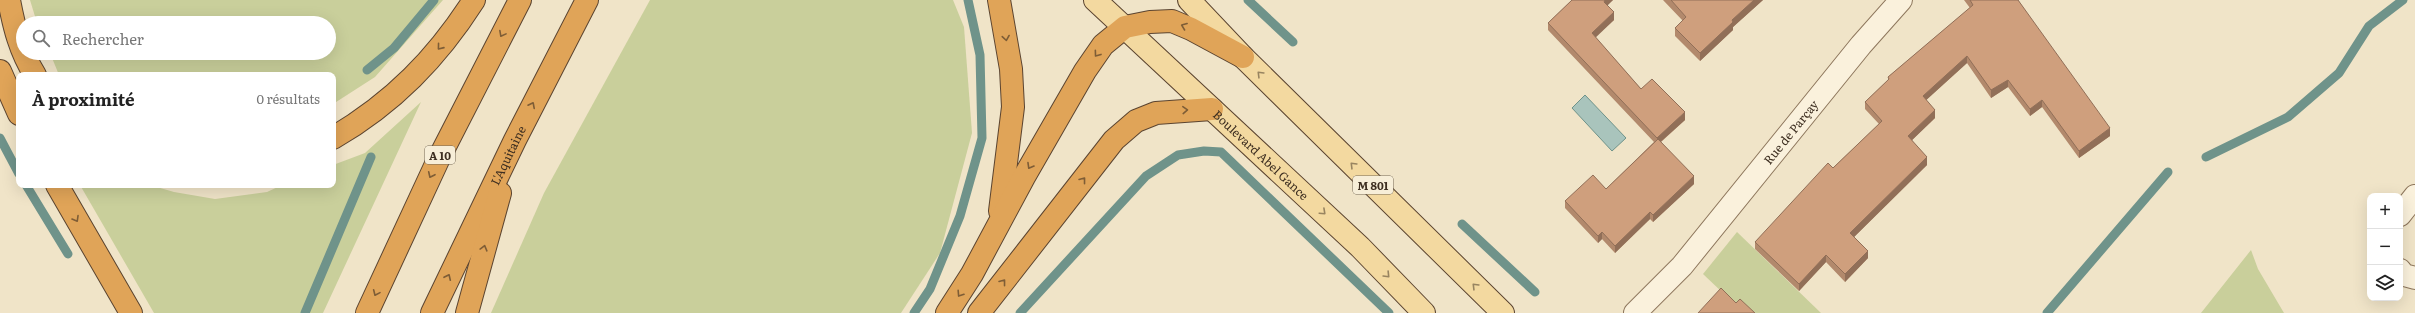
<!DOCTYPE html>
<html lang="fr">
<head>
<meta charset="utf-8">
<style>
	:root { --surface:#fff; --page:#f2f2f2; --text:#222; --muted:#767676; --line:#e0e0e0 }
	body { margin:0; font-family:Literata,serif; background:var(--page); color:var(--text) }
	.controls { position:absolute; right:12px; bottom:12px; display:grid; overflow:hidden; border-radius:8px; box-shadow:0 4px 16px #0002 }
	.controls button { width:36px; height:36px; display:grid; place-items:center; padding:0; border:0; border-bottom:1px solid var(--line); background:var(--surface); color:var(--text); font:20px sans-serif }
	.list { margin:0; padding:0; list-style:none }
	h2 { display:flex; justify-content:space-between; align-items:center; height:52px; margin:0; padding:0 16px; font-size:17px }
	h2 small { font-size:13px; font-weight:400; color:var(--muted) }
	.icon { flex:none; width:22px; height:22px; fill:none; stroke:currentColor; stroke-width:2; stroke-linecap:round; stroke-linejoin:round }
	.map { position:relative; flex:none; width:2415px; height:313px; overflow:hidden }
	.search { position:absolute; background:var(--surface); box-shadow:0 4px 16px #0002; left:16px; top:16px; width:320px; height:44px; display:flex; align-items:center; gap:10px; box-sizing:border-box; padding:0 14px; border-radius:22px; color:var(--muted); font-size:15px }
	.panel { position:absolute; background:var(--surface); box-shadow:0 4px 16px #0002; left:16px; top:72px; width:320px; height:116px; border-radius:8px }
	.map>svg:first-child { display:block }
	.green { fill:#c9cf9b }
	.water { fill:#a9c4bc; stroke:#6f938a }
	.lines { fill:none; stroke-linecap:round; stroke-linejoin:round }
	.stream { stroke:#6f938a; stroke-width:9 }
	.street-casing { stroke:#8d765c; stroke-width:24 }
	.primary-casing { stroke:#5b4430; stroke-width:24 }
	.highway-casing { stroke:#5b4430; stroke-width:24 }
	.street { stroke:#faf1dc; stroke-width:22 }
	.primary { stroke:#f3d9a0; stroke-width:22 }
	.highway { stroke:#e0a458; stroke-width:22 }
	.wall { fill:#b2896c }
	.shaded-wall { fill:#916f58 }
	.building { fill:#cf9f7d; stroke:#916f58 }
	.oneway { stroke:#7e5d36 }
	.oneway2 { stroke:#988460 }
	.labels { text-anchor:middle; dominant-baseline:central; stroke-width:3; stroke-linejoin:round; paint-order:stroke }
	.shield { fill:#f7eed8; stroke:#756857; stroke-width:1 }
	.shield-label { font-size:11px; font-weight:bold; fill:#3d2e20 }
	.street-label { font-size:12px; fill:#3d2e20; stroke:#f7eed8 }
</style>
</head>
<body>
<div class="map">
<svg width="2415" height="313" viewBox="0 0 2415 313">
	<rect width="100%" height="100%" fill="#f0e4c8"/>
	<g class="green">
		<path d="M 30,0 L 443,0 L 375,77 L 333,104 L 333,75 L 59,75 L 50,53 L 329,53 L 329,23 L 37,23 Z"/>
		<path d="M 650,0 L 953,0 L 964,27 L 972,133 L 940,253 L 901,313 L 491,313 L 544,193 Z"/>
		<path d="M 421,102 L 323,313 L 154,313 L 80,185 L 150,185 L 174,192 L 215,199 L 267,192 L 282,185 L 333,185 L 333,165 L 365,153 Z"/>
		<path d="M 1737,232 L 1821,313 L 1744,313 L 1703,274 Z"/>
		<path d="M 2251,250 L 2258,269 L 2284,313 L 2201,313 Z"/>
	</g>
	<path class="water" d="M 1585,95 L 1626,138 L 1612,151 L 1572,108 Z"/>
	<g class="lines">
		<g class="stream">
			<path d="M 1248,0 L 1293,42"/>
			<path d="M 367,70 L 394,48 L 434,0"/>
			<path d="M 0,138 L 19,174"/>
			<path d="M 2206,157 L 2288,117 L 2339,73 L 2369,26 L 2403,0"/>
			<path d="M 26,185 L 68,254"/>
			<path d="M 1462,224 L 1535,292"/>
			<path d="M 305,313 L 371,157"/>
			<path d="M 914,313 L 930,289 L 960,216 L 982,138 L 980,55 L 968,0"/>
			<path d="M 1020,313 L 1146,176 L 1178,155 L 1204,151 L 1221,152 L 1389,313"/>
			<path d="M 2047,313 L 2168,172"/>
		</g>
		<defs>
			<g id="street">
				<path d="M 2400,215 L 2415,196"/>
				<path d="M 2400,270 L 2404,275 L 2415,278"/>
				<path id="s1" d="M 1635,313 L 1682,266 L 1861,45 L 1901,0"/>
			</g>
			<g id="primary">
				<path id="s2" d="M 1095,0 L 1360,247 L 1424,313"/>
				<path d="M 1189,0 L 1243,57 L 1503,313"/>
			</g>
			<g id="highway">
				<path d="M 9,0 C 14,27 20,51 35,75"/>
				<path d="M 999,0 L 1011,69 L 1013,107 L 1000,211"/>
				<path d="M 0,71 L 19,114"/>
				<path d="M 333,138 C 393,103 437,58 474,0"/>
				<path d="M 57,185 L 131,313"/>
				<path d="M 367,313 L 438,160 L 520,0"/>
				<path id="s3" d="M 432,313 L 515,140 L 587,0"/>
				<path d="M 467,313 L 500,193"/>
				<path d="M 947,313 L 972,274 L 1024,177 L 1085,71 L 1103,45 L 1125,27 L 1150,22 L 1172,21 L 1191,29 L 1243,57"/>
				<path d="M 979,313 L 1114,140 L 1136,121 L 1156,113 L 1212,109"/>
			</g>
		</defs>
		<use href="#street" class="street-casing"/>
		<use href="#primary" class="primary-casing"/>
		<use href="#highway" class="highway-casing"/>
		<use href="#street" class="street"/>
		<use href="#primary" class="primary"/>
		<use href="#highway" class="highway"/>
	</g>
	<g class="wall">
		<path d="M 1572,0 L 1613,0 L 1607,5 L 1614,20 L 1595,37 L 1641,89 L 1685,120 L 1661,142 L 1694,184 L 1653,222 L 1650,219 L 1615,253 L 1602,239 L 1598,243 L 1565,208 L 1565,201 L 1606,189 L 1654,142 L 1548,30 L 1548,23 Z"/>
		<path d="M 1663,0 L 1763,0 L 1733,27 L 1733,30 L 1700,61 L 1675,36 L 1675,28 L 1683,21 Z"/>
		<path d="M 1964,0 L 2018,0 L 2110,136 L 2079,158 L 2042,107 L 2030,116 L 2008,87 L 1991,98 L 1967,63 L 1926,100 L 1935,118 L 1912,140 L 1927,165 L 1854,237 L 1868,258 L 1845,282 L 1826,262 L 1799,291 L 1755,249 L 1755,242 L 1879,124 L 1865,109 L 1865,102 L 1888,80 L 1888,77 L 1970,8 Z"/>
	</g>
	<g class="shaded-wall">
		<path d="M 1605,0 L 1613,0 L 1604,9 L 1604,2 Z"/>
		<path d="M 1754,0 L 1763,0 L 1733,27 L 1733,30 L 1700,61 L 1700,53 L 1732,20 Z"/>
		<path d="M 1614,12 L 1614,20 L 1592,41 L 1592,33 Z"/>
		<path d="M 1967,56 L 1967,63 L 1923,103 L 1923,96 Z"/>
		<path d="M 2008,80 L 2008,87 L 1991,98 L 1991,90 Z"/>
		<path d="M 2042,100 L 2042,107 L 2030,116 L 2030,109 Z"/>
		<path d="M 1935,110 L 1935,118 L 1908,144 L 1908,136 Z"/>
		<path d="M 1685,112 L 1685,120 L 1657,145 L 1657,138 Z"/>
		<path d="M 2110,128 L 2110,136 L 2079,158 L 2079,151 Z"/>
		<path d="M 1927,157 L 1927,165 L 1850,241 L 1850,233 Z"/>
		<path d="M 1694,176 L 1694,184 L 1653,222 L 1653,215 Z"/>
		<path d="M 1650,212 L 1650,219 L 1615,253 L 1615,246 Z"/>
		<path d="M 1602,232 L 1602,239 L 1598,243 L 1598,236 Z"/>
		<path d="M 1868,251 L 1868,258 L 1845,282 L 1845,274 Z"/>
		<path d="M 1826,255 L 1826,262 L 1799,291 L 1799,284 Z"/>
	</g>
	<g class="building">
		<path d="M 1572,0 L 1605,0 L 1604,2 L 1614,12 L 1592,33 L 1641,89 L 1652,79 L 1685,112 L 1657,138 L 1548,23 Z"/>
		<path d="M 1671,0 L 1754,0 L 1732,20 L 1733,22 L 1700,53 L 1675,28 L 1686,17 Z"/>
		<path d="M 1970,0 L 2018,0 L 2110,128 L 2079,151 L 2042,100 L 2030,109 L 2008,80 L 1991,90 L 1967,56 L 1923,96 L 1935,110 L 1908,136 L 1927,157 L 1850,233 L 1868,251 L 1845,274 L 1826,255 L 1799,284 L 1755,242 L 1828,163 L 1833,168 L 1882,121 L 1865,102 L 1889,79 L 1888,77 L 1973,5 Z"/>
		<path d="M 1658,139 L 1694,176 L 1653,215 L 1650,212 L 1615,246 L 1602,232 L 1598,236 L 1565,201 L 1593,175 L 1606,189 Z"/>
		<path d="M 1721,288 L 1736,303 L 1740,299 L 1755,313 L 1698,313 Z"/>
	</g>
	<defs><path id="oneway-chevron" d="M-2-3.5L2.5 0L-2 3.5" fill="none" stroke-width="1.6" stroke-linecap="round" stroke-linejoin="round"/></defs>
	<g class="oneway">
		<use href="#oneway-chevron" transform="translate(1184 26) rotate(-159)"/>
		<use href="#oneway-chevron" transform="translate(502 34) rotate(118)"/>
		<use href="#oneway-chevron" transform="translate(1006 38) rotate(81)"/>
		<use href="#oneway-chevron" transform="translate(440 47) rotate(129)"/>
		<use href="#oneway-chevron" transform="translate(1097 54) rotate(126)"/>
		<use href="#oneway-chevron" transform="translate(532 105) rotate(-63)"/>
		<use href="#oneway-chevron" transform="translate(1185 110) rotate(-3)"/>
		<use href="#oneway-chevron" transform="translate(1030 166) rotate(120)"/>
		<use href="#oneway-chevron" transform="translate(431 175) rotate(115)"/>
		<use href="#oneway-chevron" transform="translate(1083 180) rotate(-52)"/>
		<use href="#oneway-chevron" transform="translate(76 219) rotate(60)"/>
		<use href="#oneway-chevron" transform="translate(484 248) rotate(-75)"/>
		<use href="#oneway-chevron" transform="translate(448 277) rotate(-65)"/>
		<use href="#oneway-chevron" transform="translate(1003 282) rotate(-52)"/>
		<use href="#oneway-chevron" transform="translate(376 293) rotate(114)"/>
		<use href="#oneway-chevron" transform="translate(960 294) rotate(123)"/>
	</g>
	<g class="oneway2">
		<use href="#oneway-chevron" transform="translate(1260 74) rotate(-135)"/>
		<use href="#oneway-chevron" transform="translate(1353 165) rotate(-135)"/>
		<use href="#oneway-chevron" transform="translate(1323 212) rotate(43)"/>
		<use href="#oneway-chevron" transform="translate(1387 275) rotate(46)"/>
		<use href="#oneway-chevron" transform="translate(1475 286) rotate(-135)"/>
	</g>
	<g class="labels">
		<g class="shield">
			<rect x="425" y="146" width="30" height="18" rx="3"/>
			<rect x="1353" y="176" width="40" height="18" rx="3"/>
		</g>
		<g class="shield-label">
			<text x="440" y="155">A 10</text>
			<text x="1373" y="185">M 801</text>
		</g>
		<g class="street-label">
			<text stroke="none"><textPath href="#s1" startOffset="239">Rue de Parçay</textPath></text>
			<text stroke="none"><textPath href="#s3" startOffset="175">L'Aquitaine</textPath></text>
			<text stroke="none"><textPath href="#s2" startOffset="227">Boulevard Abel Gance</textPath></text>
		</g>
	</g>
</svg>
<div class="controls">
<button>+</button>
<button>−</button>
<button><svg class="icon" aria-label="layers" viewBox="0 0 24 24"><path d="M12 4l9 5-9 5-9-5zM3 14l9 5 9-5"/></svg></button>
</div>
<div class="search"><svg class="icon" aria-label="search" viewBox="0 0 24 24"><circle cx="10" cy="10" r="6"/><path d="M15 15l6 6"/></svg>Rechercher</div>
<section class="panel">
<h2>À proximité<small>0 résultats</small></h2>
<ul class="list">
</ul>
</section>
</div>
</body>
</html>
